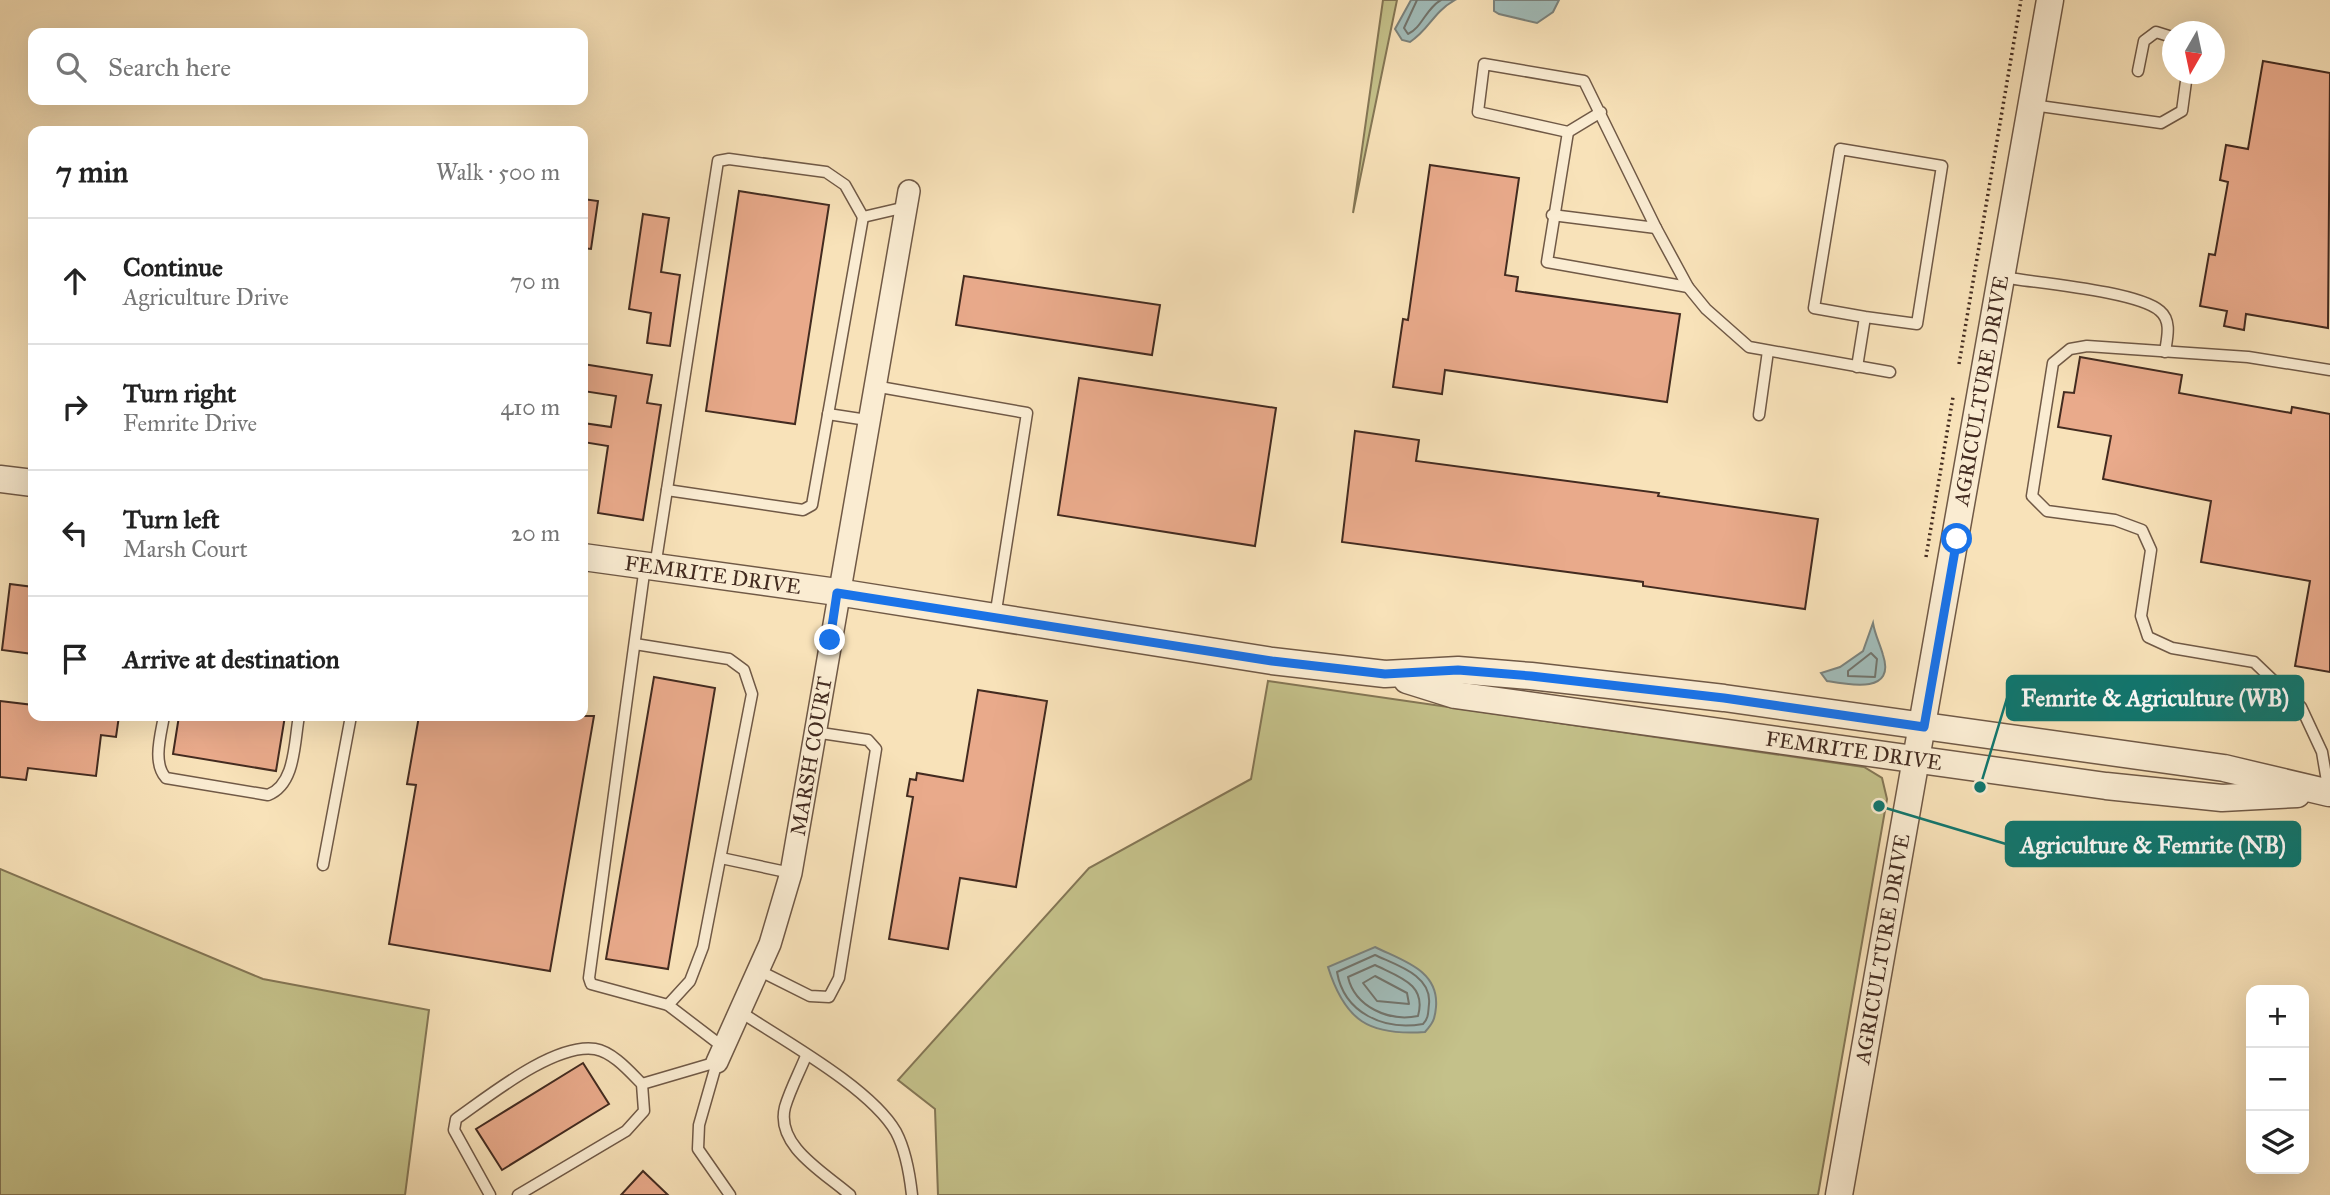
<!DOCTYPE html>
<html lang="en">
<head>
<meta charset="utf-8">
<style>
	:root { --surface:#fff; --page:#f2f2f2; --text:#222; --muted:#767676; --line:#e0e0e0 }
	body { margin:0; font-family:"IM FELL Great Primer",serif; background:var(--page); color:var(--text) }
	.controls { position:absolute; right:21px; bottom:21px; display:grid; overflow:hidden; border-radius:14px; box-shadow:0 7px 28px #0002 }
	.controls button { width:63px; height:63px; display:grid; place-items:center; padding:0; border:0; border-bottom:2px solid var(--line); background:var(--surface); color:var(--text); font:35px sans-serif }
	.compass { position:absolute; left:2162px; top:21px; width:63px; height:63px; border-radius:50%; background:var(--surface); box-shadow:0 7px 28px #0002; rotate:189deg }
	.stop { position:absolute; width:21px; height:21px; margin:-16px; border:5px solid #1a73e8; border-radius:50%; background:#fff }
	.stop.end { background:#1a73e8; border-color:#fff; box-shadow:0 2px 7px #0008 }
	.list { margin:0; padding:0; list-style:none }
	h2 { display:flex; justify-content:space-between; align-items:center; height:91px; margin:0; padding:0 28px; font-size:30px }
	h2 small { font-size:23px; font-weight:400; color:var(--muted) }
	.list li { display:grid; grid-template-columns:46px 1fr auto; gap:21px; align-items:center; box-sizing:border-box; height:126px; padding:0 28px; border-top:2px solid var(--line) }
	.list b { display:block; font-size:26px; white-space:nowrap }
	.list p { margin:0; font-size:23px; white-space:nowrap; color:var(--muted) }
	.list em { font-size:23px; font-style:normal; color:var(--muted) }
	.icon { flex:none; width:38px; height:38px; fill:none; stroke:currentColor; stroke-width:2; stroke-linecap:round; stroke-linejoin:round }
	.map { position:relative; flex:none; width:2330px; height:1195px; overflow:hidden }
	.search { position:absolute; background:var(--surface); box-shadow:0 7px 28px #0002; left:28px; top:28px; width:560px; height:77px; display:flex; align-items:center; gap:18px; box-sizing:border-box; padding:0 24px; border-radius:14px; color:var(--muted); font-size:26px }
	.panel { position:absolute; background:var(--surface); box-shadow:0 7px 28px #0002; left:28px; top:126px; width:560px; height:595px; border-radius:14px }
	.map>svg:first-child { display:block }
	.green { fill:#c4c18a; stroke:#847655; stroke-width:2 }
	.water { fill:#a1bcb9; stroke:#7b827c; stroke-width:2 }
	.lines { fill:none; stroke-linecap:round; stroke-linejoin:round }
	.shore { stroke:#72746c; stroke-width:2 }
	.building { fill:#e9aa8b; stroke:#432b20; stroke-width:2 }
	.service-casing { stroke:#705946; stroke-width:13 }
	.minor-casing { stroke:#705946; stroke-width:24 }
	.tertiary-casing { stroke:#705946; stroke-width:29 }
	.path { stroke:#432b20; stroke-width:3.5; stroke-dasharray:2 3.5; stroke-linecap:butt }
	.service { stroke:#faecd2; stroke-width:10 }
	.minor { stroke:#faecd2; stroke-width:21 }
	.tertiary { stroke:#faecd2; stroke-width:26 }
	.route { stroke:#1a73e8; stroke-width:9 }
	.labels { text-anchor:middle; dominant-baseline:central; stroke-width:6; stroke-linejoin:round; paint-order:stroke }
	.street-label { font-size:21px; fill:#432b20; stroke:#faecd2 }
	.leader { fill:none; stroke:#0f766e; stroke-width:2.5 }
	.callout-dot { fill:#0f766e; stroke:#faecd2; stroke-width:2.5 }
	.callout { fill:#0f766e; stroke:#0f766e; stroke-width:2.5 }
	.callout-label { font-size:23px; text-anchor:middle; font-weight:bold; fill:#fff }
</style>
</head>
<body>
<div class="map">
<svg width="2330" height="1195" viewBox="0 0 2330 1195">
	<rect width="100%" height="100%" fill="#f8e2b9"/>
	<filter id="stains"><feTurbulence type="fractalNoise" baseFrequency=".00286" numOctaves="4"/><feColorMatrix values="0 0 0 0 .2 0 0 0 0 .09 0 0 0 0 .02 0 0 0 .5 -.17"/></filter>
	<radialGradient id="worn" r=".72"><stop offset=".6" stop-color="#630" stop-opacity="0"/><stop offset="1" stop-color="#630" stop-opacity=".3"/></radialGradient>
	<g class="green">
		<path d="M 1383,0 L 1397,0 L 1353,213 Z"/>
		<path d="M 1268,681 L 1864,767 L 1882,778 L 1887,799 L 1818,1195 L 938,1195 L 935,1109 L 898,1080 L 1089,868 L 1251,779 Z"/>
		<path d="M 0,869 L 263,979 L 429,1010 L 405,1195 L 0,1195 Z"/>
	</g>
	<g class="water">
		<path d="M 1411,0 L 1455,0 C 1432,13 1430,29 1410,42 L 1402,40 L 1395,29 Z"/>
		<path d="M 1494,0 L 1559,0 L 1553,12 L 1537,23 L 1499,14 L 1494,11 Z"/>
		<path d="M 1873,623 C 1875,635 1880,644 1883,655 C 1896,694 1850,685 1827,681 L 1821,673 L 1840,667 L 1863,651 Z"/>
		<path d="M 1375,947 C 1403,961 1439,970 1436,1007 C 1435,1019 1433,1023 1425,1032 C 1369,1036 1345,1021 1328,967 Z"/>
	</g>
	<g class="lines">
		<g class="shore">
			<path d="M 1417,0 L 1404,28 L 1408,34 C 1422,28 1426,8 1441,0"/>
			<path d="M 1871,653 L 1877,659 L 1875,677 L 1848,676 L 1848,671 Z"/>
			<path d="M 1375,955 C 1396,965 1432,975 1429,1004 C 1428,1012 1429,1018 1423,1024 C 1384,1031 1344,1013 1337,972 Z"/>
			<path d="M 1375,965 C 1399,977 1427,984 1418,1016 C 1389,1022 1355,1007 1348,977 Z"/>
			<path d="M 1375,976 L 1407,993 L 1409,1004 L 1377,1001 L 1363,983 Z"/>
		</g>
	</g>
	<g class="building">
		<path d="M 2263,61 L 2330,73 L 2328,328 L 2246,314 L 2244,330 L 2224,326 L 2227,311 L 2200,306 L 2209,254 L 2215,255 L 2228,182 L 2220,180 L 2226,145 L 2248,149 Z"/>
		<path d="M 1430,165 L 1519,178 L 1505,275 L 1518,277 L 1516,291 L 1680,314 L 1667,402 L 1445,370 L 1442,394 L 1393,387 L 1403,319 L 1408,320 Z"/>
		<path d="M 739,191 L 829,205 L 795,424 L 706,411 Z"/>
		<path d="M 583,199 L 598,201 L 591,249 L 583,248 Z"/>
		<path d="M 643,214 L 669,218 L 661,272 L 680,275 L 670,346 L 647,343 L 651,313 L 629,309 Z"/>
		<path d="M 964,276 L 1160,305 L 1152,355 L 956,325 Z"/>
		<path d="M 2080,357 L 2182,375 L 2179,393 L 2291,413 L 2292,407 L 2330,414 L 2330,672 L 2295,666 L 2310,581 L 2201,562 L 2211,501 L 2103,479 L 2111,436 L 2058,427 L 2064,392 L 2074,393 Z"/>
		<path d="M 583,364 L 652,375 L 647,403 L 661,405 L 643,520 L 598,513 L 608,446 L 583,442 L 583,423 L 611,427 L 616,396 L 583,391 Z"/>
		<path d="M 1079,378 L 1276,408 L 1255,546 L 1058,515 Z"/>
		<path d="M 1355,431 L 1419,440 L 1416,461 L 1659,493 L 1658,496 L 1818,519 L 1805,609 L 1643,586 L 1643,582 L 1342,542 Z"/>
		<path d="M 10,584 L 33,587 L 33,654 L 2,650 Z"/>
		<path d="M 654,677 L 715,688 L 668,969 L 606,959 Z"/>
		<path d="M 978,690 L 1047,701 L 1016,887 L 960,878 L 948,949 L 889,939 L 913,797 L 907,796 L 910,779 L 916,780 L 917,773 L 963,781 Z"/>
		<path d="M 0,701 L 33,705 L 33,716 L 119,716 L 116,737 L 101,735 L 96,776 L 28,768 L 26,780 L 0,777 Z"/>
		<path d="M 179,716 L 285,716 L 276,771 L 173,754 Z"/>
		<path d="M 419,716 L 594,716 L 550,971 L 389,944 L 416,785 L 407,784 Z"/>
		<path d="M 583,1063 L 609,1104 L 502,1170 L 476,1129 Z"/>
		<path d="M 643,1171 L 668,1195 L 621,1195 Z"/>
	</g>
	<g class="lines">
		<defs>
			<g id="service">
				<path d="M 2138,71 L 2144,41 L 2156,32 L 2172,37"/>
				<path d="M 2032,105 L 2161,123 L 2182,111 L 2187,74"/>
				<path d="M 1601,112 L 1568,132 L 1478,112 L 1484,64 L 1584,81 L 1656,228 L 1688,287 L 1706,309 L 1749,347 L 1890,372"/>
				<path d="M 1568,132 L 1547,262 L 1688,287"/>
				<path d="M 1552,215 L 1656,228"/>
				<path d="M 2002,277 C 2036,283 2137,291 2160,311 C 2172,321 2167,338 2165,352"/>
				<path d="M 1857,367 L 1865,317 L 1814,308 L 1840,149 L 1942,166 L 1917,324 L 1865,317"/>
				<path d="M 874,386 L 1027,413 L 995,617"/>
				<path d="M 828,414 L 867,420"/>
				<path d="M 1759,415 L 1768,351"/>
				<path d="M 667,490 L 803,510 L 812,505 L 863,217"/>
				<path d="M 645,566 L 589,978 L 591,984 L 668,1005 L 723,1047"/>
				<path d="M 655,567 L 718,161 L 729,159 L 826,172 L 845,185 L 863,217 L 906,207"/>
				<path d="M 635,644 L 729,659 L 744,670 L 752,694 L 703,947 L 690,981 L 668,1005"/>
				<path d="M 164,716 C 161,734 152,763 166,778 L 268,795 C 296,784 294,742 299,716"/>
				<path d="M 2329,793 L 2322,752 L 2301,707 L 2254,662 L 2172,648 L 2148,637 L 2141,616 L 2151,550 L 2142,530 L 2115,520 L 2047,511 L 2032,496 L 2053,363 L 2070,349 L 2087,346 L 2248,357 L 2330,370"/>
				<path d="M 721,858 L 791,873"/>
				<path d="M 323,865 L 351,716"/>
				<path d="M 758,970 L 810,996 L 829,997 L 839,978 L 876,749 L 868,740 L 814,732"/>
				<path d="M 739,1011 C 783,1040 871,1088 896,1132 C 905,1149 910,1177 912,1195"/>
				<path d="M 806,1056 C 799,1073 790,1090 785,1107 C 775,1146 825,1173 850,1195"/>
				<path d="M 717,1062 L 699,1125 L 698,1149 L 730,1195"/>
				<path d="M 642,1084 L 717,1062"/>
				<path d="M 490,1195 L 454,1130 L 456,1119 C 489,1096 554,1043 595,1049 C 613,1052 630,1072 642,1084 L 644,1111 L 626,1131 L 518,1195"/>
			</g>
			<g id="minor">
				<path id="s1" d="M 717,1062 L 770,944 L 791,873 L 909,191"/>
			</g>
			<g id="tertiary">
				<path d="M 0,479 L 33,483"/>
				<path id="s2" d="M 583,557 L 837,592 L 1272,661 L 1385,674 L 1458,670 L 1531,676 L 1724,698 L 2224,768 L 2329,793"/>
				<path id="s3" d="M 1407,680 L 1455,695 L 2106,786 L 2222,798 L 2297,794"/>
				<path id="s4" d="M 1839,1195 L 2050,0"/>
			</g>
		</defs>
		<use href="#service" class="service-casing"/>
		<use href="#minor" class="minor-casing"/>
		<use href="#tertiary" class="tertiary-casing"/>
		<g class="path">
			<path d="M 1959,364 L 2021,0"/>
			<path d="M 1926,557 L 1953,397"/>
		</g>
		<use href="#service" class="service"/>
		<use href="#minor" class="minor"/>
		<use href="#tertiary" class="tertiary"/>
	</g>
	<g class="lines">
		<path class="route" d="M 830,640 L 837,593 L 1272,661 L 1385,674 L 1458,670 L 1531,676 L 1724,698 L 1924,727 L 1957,539"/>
	</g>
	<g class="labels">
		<g class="street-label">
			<text stroke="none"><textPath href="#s4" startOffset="817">AGRICULTURE DRIVE</textPath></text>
			<text stroke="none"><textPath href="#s2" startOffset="131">FEMRITE DRIVE</textPath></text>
			<text stroke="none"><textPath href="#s3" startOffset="453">FEMRITE DRIVE</textPath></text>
			<text stroke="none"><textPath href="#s1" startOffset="322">MARSH COURT</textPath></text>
			<text stroke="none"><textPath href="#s4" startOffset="250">AGRICULTURE DRIVE</textPath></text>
		</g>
	</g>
	<path class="leader" d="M1980 787L2007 698M1879 806L2006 844"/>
	<g class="callout-dot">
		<circle cx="1980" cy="787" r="7"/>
		<circle cx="1879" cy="806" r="7"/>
	</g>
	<g class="callout">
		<rect x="2007" y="676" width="296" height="44" rx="7"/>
		<rect x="2006" y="822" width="294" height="44" rx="7"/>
	</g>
	<g class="callout-label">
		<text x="2155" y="706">Femrite &amp; Agriculture (WB)</text>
		<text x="2153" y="853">Agriculture &amp; Femrite (NB)</text>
	</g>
	<rect width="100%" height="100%" filter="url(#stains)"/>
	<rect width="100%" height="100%" fill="url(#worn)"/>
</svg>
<div class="controls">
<button>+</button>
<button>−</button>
<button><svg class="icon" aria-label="layers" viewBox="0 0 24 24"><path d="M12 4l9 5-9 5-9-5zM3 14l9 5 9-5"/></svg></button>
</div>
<svg class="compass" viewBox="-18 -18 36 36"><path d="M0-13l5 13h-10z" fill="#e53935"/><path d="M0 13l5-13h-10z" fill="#767676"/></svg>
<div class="stop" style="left:1957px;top:539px"></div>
<div class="stop end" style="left:830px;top:640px"></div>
<div class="search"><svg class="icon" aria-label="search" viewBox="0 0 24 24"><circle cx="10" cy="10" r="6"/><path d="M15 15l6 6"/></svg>Search here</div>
<section class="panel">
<h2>7 min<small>Walk · 500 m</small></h2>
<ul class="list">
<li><svg class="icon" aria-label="ahead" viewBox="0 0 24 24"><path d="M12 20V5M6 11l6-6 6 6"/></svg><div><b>Continue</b><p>Agriculture Drive</p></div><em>70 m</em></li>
<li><svg class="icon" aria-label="right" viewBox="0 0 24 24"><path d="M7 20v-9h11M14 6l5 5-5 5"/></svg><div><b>Turn right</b><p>Femrite Drive</p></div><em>410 m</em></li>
<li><svg class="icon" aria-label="left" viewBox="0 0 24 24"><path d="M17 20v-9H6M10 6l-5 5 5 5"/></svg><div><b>Turn left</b><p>Marsh Court</p></div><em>20 m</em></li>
<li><svg class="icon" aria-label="arrive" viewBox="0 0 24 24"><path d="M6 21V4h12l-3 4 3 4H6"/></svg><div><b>Arrive at destination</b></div></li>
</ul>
</section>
</div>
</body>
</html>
